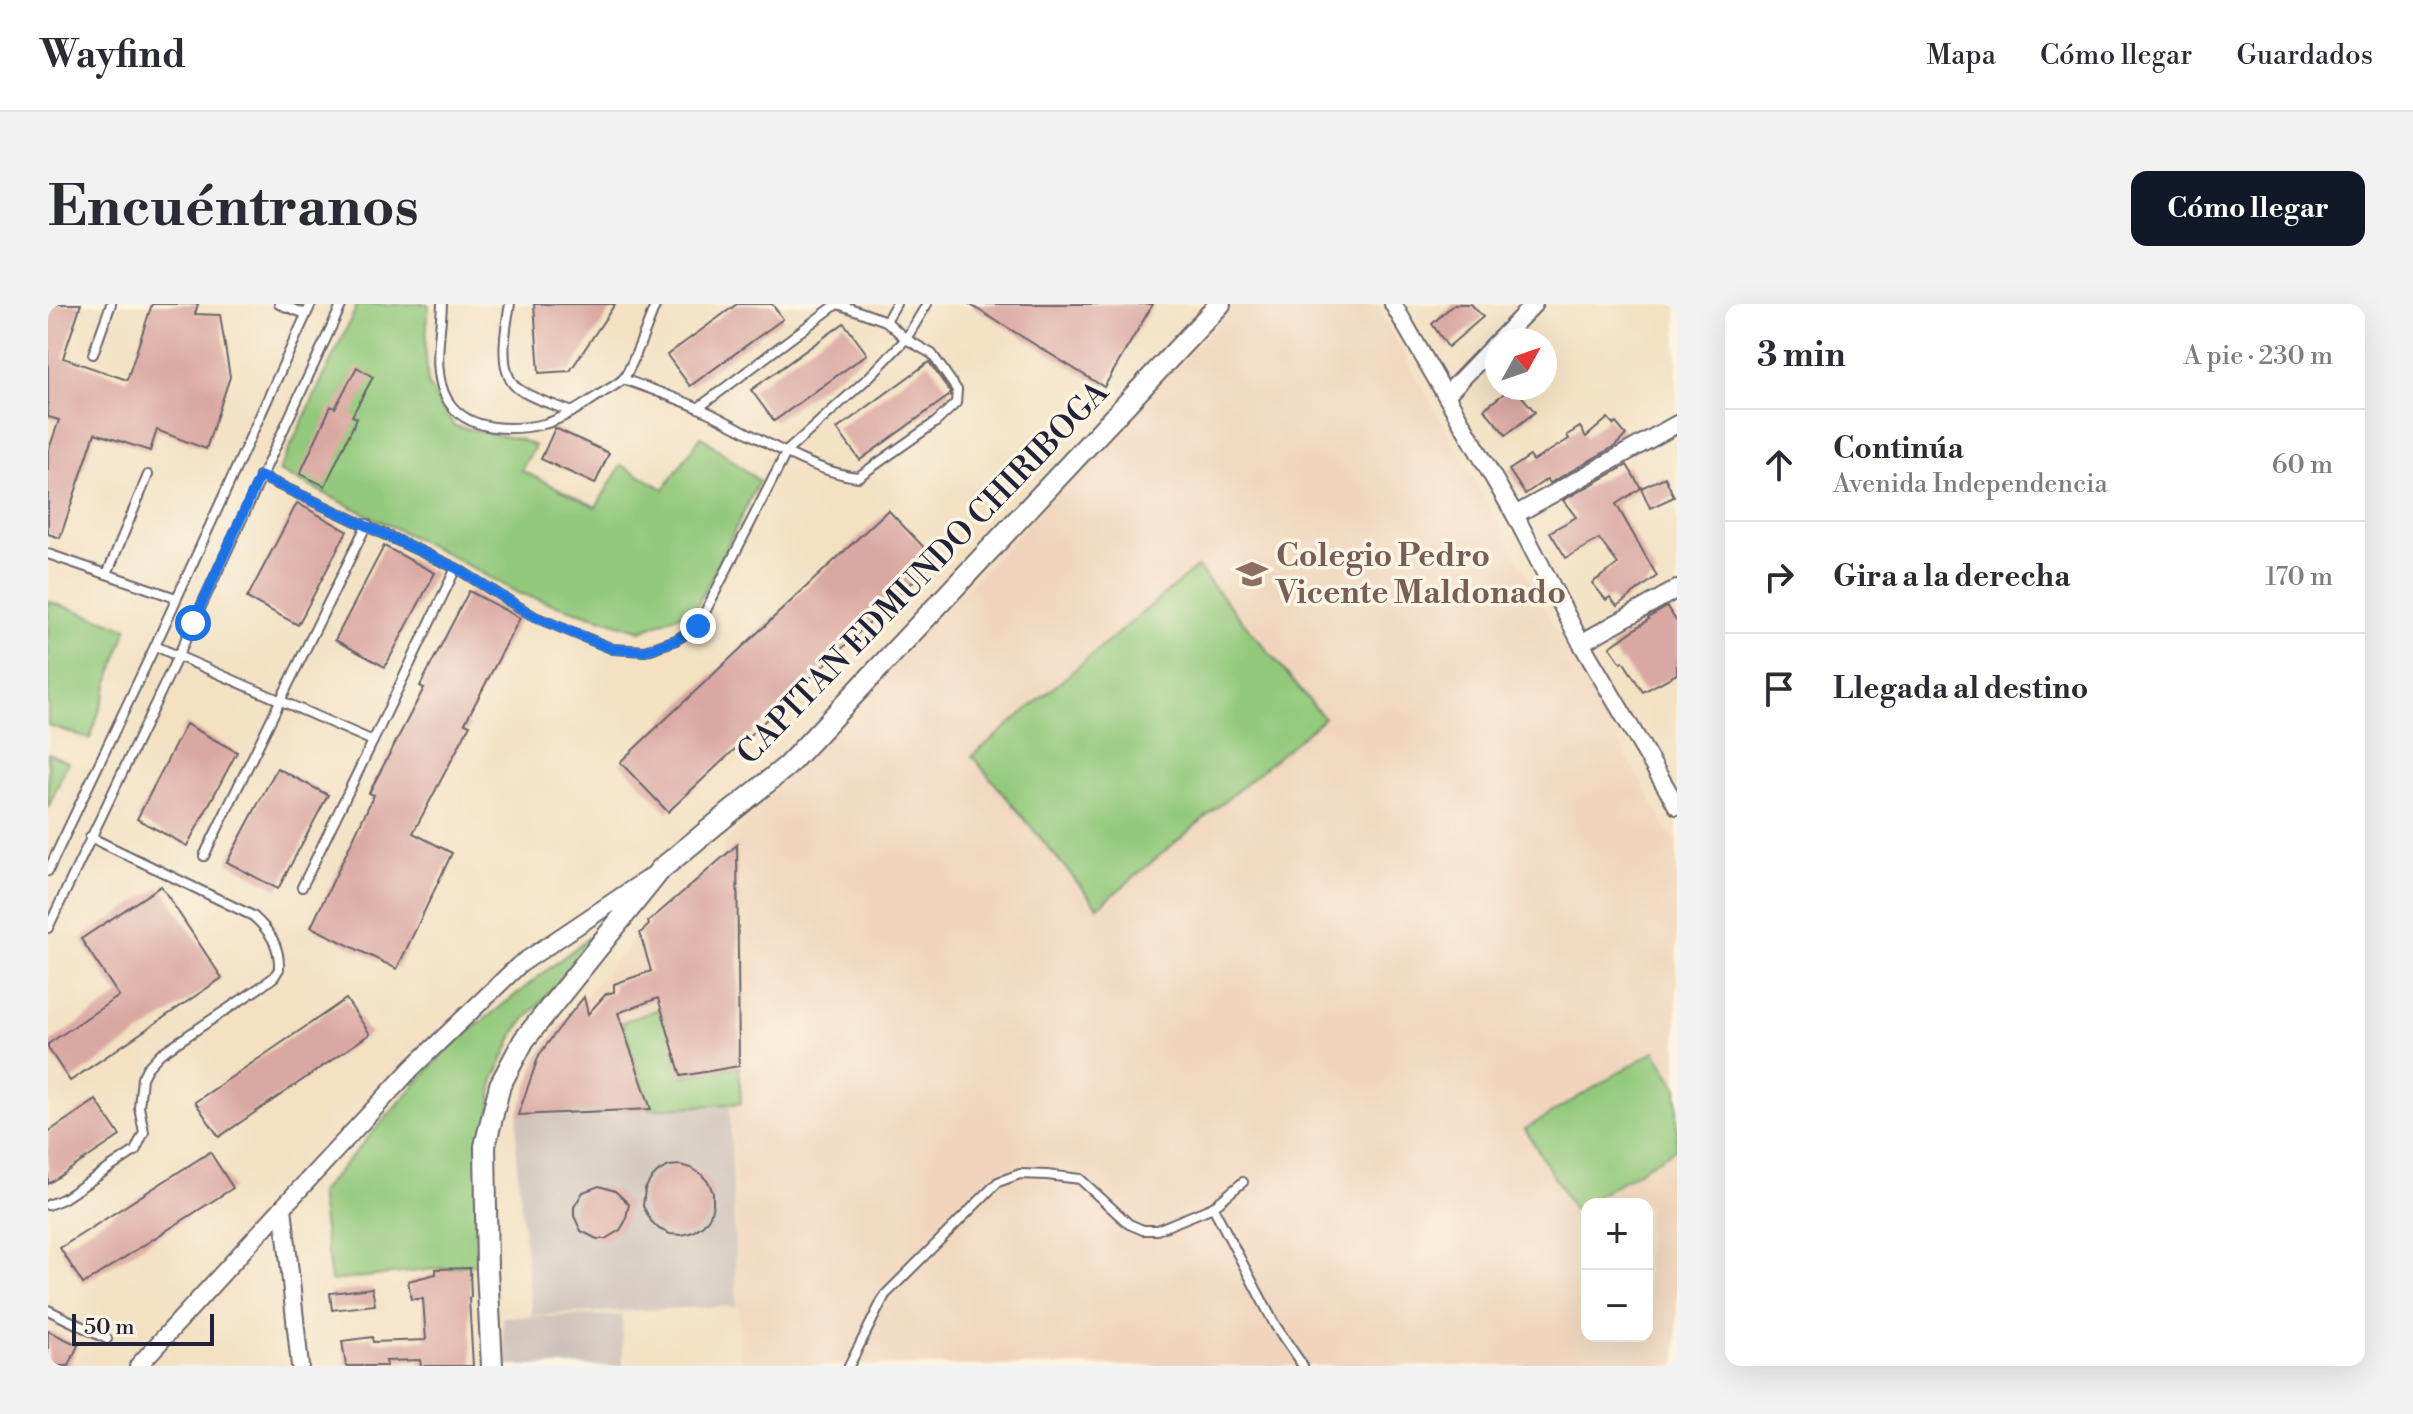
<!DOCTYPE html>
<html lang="es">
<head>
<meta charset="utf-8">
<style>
	:root { --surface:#fff; --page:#f2f2f3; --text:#2b2b33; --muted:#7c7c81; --line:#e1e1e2; --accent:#111827 }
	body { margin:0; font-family:"Libre Bodoni",serif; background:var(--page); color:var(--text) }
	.controls { position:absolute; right:24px; bottom:24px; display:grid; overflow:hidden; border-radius:16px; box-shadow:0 8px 32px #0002 }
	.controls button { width:72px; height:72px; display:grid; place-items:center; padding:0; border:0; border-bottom:2px solid var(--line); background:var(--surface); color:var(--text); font:40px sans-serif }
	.compass { position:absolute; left:1437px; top:24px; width:72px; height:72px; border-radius:50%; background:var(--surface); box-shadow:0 8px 32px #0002; rotate:50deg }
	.scale { position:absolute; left:24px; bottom:20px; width:142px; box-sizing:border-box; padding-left:8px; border:4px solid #22223b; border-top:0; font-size:22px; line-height:28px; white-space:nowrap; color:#22223b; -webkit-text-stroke:6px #fcf5e5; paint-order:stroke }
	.stop { position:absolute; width:24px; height:24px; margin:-18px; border:6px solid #1a73e8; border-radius:50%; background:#fff }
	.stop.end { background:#1a73e8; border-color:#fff; box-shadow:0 2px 8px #0008 }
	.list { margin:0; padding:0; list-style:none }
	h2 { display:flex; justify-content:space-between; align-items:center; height:104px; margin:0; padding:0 32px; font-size:34px }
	h2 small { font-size:26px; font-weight:400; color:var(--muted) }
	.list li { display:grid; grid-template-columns:52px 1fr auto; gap:24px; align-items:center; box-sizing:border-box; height:112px; padding:0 32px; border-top:2px solid var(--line) }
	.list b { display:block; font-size:30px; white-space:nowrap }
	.list p { margin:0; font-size:26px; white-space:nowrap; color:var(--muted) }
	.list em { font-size:26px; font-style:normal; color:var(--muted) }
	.icon { flex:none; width:44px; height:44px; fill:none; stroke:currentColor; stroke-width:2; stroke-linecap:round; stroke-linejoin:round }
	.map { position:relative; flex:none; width:1629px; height:1062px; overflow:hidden; border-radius:16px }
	header { display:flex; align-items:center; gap:48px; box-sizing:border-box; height:112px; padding:0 40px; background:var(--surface); border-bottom:2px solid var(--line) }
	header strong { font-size:38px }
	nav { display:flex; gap:44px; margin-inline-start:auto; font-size:28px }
	.intro { display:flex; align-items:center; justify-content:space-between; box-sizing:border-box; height:192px; padding:0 48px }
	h1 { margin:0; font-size:56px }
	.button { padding:20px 36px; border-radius:16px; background:var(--accent); color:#fff; font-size:28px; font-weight:700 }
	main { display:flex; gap:48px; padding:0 48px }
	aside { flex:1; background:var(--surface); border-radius:16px; box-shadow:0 8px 32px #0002 }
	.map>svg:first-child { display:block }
	.built { fill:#f0d5bc; fill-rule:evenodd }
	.industrial { fill:#cec1b9 }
	.green { fill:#93c97b; stroke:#5a765b; stroke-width:2 }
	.building { fill:#daa8a2 }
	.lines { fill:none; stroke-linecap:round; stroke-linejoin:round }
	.service-casing { stroke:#6b656a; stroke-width:12 }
	.minor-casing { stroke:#6b656a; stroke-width:20 }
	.tertiary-casing { stroke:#6b656a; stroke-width:24 }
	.service { stroke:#fff; stroke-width:8 }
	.minor { stroke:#fff; stroke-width:16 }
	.tertiary { stroke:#fff; stroke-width:20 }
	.route { stroke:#1a73e8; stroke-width:10 }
	.labels { text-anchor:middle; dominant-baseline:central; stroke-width:7; stroke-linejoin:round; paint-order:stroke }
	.education-label { font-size:32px; font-weight:bold; fill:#785e54; stroke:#fcf5e5; text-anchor:start }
	.street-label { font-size:32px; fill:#22223b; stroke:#fcf5e5 }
</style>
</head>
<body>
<header>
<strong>Wayfind</strong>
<nav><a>Mapa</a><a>Cómo llegar</a><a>Guardados</a></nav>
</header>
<div class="intro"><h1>Encuéntranos</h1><a class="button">Cómo llegar</a></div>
<main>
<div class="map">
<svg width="1629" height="1062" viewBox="0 0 1629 1062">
	<rect width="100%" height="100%" fill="#fcf5e5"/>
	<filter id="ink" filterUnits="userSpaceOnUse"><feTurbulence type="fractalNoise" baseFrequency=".0125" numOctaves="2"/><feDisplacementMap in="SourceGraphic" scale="16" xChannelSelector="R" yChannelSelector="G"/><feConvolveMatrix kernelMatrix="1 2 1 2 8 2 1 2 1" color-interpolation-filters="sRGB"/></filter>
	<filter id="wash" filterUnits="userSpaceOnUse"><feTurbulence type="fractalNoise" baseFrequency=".006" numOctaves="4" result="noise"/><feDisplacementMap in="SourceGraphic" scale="32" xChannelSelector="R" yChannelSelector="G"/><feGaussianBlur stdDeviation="1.8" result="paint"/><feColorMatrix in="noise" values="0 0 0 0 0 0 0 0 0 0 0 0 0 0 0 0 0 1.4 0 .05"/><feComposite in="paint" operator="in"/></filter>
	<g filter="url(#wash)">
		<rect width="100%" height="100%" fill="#f3e1c2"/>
		<g class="built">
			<path d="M 1187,0 L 1328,0 L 1629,543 L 1629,1062 L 693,1062 L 675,540 ZM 1539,900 L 1599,900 L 1599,1032 L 1539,1032 Z"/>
			<path d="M 592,629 L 614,704 L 544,729 L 536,693 Z"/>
		</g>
		<g class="industrial">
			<path d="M 682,800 L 689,1002 L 484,1011 L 468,852 L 470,811 Z"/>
			<path d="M 574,1011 L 575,1062 L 457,1062 L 455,1013 Z"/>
		</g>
		<g class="green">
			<path d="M 310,0 L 381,0 L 377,43 L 380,81 L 406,122 L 471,135 L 487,142 L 473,166 L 548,203 L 573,161 L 616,185 L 653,132 L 711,177 L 648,304 L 593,327 L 470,289 L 397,249 L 231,167 Z"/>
			<path d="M 1149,263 L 1276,414 L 1050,603 L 924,452 Z"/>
			<path d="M 0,297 L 79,324 L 42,435 L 0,421 Z"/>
			<path d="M 0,449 L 20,458 L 0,504 Z"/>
			<path d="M 568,612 L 468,726 L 445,778 L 432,960 L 283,977 L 271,889 L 400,744 Z"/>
			<path d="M 614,704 L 634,772 L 691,762 L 693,799 L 603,805 L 574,718 Z"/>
			<path d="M 1607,747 L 1629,783 L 1629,844 L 1526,906 L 1477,825 Z"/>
		</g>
		<g id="blocks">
			<g class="building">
				<path d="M 0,0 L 33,0 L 15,54 L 79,76 L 104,0 L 150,0 L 147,10 L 172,11 L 182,73 L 158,145 L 109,126 L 102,147 L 47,129 L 12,234 L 0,230 L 0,148 L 11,116 L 0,113 Z"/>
				<path d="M 486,0 L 567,0 L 522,67 L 491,69 Z"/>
				<path d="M 689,0 L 724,0 L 735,15 L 642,82 L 619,51 Z"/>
				<path d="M 921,0 L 1105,0 L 1056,83 Z"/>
				<path d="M 1406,0 L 1423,0 L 1435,13 L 1400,43 L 1384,20 Z"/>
				<path d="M 796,19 L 819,50 L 726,117 L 703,86 Z"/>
				<path d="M 881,58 L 902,88 L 902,91 L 812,156 L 789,125 Z"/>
				<path d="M 309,63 L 325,73 L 304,112 L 309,114 L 277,182 L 252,170 L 283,102 L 287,104 Z"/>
				<path d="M 1463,84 L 1467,84 L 1487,108 L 1458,131 L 1436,105 Z"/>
				<path d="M 1560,114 L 1566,121 L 1568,119 L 1578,131 L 1567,142 L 1502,179 L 1499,175 L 1477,190 L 1461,166 L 1482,152 L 1485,157 L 1521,135 L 1519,131 L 1532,123 L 1538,133 Z"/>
				<path d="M 507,124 L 561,149 L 547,180 L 493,155 Z"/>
				<path d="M 1579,161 L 1593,184 L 1568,200 L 1609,272 L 1569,302 L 1562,293 L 1558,296 L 1544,279 L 1570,260 L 1551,235 L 1518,254 L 1502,228 L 1528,213 L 1515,196 Z"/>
				<path d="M 1617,173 L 1626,193 L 1602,204 L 1593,184 Z"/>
				<path d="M 249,199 L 299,227 L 250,321 L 199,294 Z"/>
				<path d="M 840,206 L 888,256 L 620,508 L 572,458 Z"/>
				<path d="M 336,242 L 387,269 L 337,363 L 287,336 Z"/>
				<path d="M 421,287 L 472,314 L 417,419 L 422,421 L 365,529 L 404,549 L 349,665 L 263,623 L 326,491 L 321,489 L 376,384 L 372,382 Z"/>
				<path d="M 1619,303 L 1629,318 L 1629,370 L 1595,388 L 1575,357 L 1573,359 L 1562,343 L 1601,315 L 1600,314 Z"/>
				<path d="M 138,420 L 189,448 L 139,542 L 89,515 Z"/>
				<path d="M 229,464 L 280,491 L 230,585 L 179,558 Z"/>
				<path d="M 689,541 L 691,762 L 633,772 L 610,694 L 570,709 L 603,805 L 470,811 L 491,751 L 518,715 L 536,693 L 540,710 L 558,690 L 566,688 L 566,680 L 603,667 L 592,629 L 601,621 L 600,618 Z"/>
				<path d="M 113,582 L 174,674 L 22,777 L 0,744 L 0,740 L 71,692 L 33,635 Z"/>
				<path d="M 298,695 L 322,730 L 171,833 L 147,798 Z"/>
				<path d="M 48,796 L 72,832 L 0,880 L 0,828 Z"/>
				<path d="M 162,848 L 185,884 L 35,980 L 12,944 Z"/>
				<path d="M 632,861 L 643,864 L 653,870 L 661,879 L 665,889 L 665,901 L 662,912 L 655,921 L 645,928 L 634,931 L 622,930 L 611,925 L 603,917 L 595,902 L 597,885 L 603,875 L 611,867 L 621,862 Z"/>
				<path d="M 551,882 L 567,887 L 581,900 L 577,918 L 572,926 L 557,935 L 549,935 L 533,927 L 526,912 L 526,903 L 535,888 Z"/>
				<path d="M 422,964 L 423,993 L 421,994 L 425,1062 L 373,1062 L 372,1056 L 338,1057 L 339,1062 L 298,1062 L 294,1037 L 324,1033 L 325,1038 L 378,1036 L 375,995 L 363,995 L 360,977 L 388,970 L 388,965 Z"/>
				<path d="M 324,984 L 327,1001 L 284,1006 L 282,989 Z"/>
				<path d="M 0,1027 L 30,1041 L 21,1062 L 0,1062 Z"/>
			</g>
		</g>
	</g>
	<g filter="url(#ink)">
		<use href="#blocks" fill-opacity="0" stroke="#6b656a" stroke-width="2"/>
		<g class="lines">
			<defs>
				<g id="service">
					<path d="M 231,0 L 258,10"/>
					<path d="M 394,0 C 393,30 383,69 400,97 C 420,128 465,127 496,120 C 515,115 534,102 551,91 C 558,86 570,81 576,74 C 586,60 600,18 608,0"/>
					<path d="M 462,0 C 458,21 450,63 466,81 C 475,92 510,102 524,108"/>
					<path d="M 838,17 L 848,0"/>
					<path d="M 45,50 L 63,0"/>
					<path d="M 575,75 C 600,84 626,93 651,104 C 697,125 761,168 810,173 L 888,118 L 908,99 L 909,86 L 884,50 L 858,35 L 838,17 L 790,0"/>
					<path d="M 650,104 L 789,0"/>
					<path d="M 212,172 L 408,264 L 325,437"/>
					<path d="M 0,250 L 128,294"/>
					<path d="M 408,264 L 487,313 L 565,345 L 597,347 L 628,336 L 650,322 L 739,147 L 821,73 L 858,35 L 879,0"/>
					<path d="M 59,270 L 100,171"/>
					<path d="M 107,342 L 325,437 L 254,583"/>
					<path d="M 156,552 L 319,220"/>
					<path d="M 0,567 L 107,342 L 263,0"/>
					<path d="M 0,624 L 130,352 L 294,0"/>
					<path d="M 0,901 L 15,895 L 87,847 L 96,828 L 91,803 L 94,774 L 99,764 L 112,750 L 214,682 L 226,673 L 231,665 C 232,642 222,627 205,612 L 42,533"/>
					<path d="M 1165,903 L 1195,878"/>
					<path d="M 0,1006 L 59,1035"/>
					<path d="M 801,1062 L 837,991 L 950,878 L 972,870 L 999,871 L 1032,875 L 1081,920 L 1095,926 L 1109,926 L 1165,903 L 1227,1021 L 1255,1062"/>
				</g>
				<g id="minor">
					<path d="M 1345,0 L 1467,211 L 1533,339 L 1629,502"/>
					<path d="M 1451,36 L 1486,0"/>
					<path d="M 1398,91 L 1449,38"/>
					<path d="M 1467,211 L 1629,120"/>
					<path d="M 1533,339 L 1629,285"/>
					<path d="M 235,903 L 252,1062"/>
					<path d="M 90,1062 L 235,903 L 364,764 L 471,661 L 602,573"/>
				</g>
				<path id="tertiary" d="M 444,1062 L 439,966 L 437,842 L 452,781 L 476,736 L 613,565 L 739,462 L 1172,0"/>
			</defs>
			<use href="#service" class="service-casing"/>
			<use href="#minor" class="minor-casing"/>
			<use href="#tertiary" class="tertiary-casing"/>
			<use href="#service" class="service"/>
			<use href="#minor" class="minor"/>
			<use href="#tertiary" class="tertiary"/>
		</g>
	</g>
	<g class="lines" filter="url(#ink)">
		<path class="route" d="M 145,319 L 212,172 L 408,264 L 487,313 L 565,345 L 597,347 L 628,336 L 650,322"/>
	</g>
	<defs>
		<symbol id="university-bare" viewBox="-9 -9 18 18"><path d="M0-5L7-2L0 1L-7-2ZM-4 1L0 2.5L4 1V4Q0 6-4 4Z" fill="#8d6e63" stroke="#fcf5e5" stroke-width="2.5" paint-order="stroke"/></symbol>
	</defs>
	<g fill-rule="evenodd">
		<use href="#university-bare" x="1182" y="248" width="44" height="44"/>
	</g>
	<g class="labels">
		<g class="education-label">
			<text x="1228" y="252">Colegio Pedro<tspan x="1228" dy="37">Vicente Maldonado</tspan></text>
		</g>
		<g class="street-label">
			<text transform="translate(875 269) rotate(-46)">CAPITAN EDMUNDO CHIRIBOGA</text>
		</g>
	</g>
</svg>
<div class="controls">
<button>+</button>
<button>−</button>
</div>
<svg class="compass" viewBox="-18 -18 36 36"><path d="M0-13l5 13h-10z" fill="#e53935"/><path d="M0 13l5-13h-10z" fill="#7c7c81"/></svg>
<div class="scale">50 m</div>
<div class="stop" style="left:145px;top:319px"></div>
<div class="stop end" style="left:650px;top:322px"></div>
</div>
<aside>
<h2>3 min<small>A pie · 230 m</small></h2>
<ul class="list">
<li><svg class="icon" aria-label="ahead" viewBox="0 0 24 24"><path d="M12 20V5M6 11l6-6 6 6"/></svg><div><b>Continúa</b><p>Avenida Independencia</p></div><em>60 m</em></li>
<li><svg class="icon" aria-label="right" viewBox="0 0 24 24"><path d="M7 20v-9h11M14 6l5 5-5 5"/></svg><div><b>Gira a la derecha</b></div><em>170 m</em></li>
<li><svg class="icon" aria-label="arrive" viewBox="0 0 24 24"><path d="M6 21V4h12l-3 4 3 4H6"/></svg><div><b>Llegada al destino</b></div></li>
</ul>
</aside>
</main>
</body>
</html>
